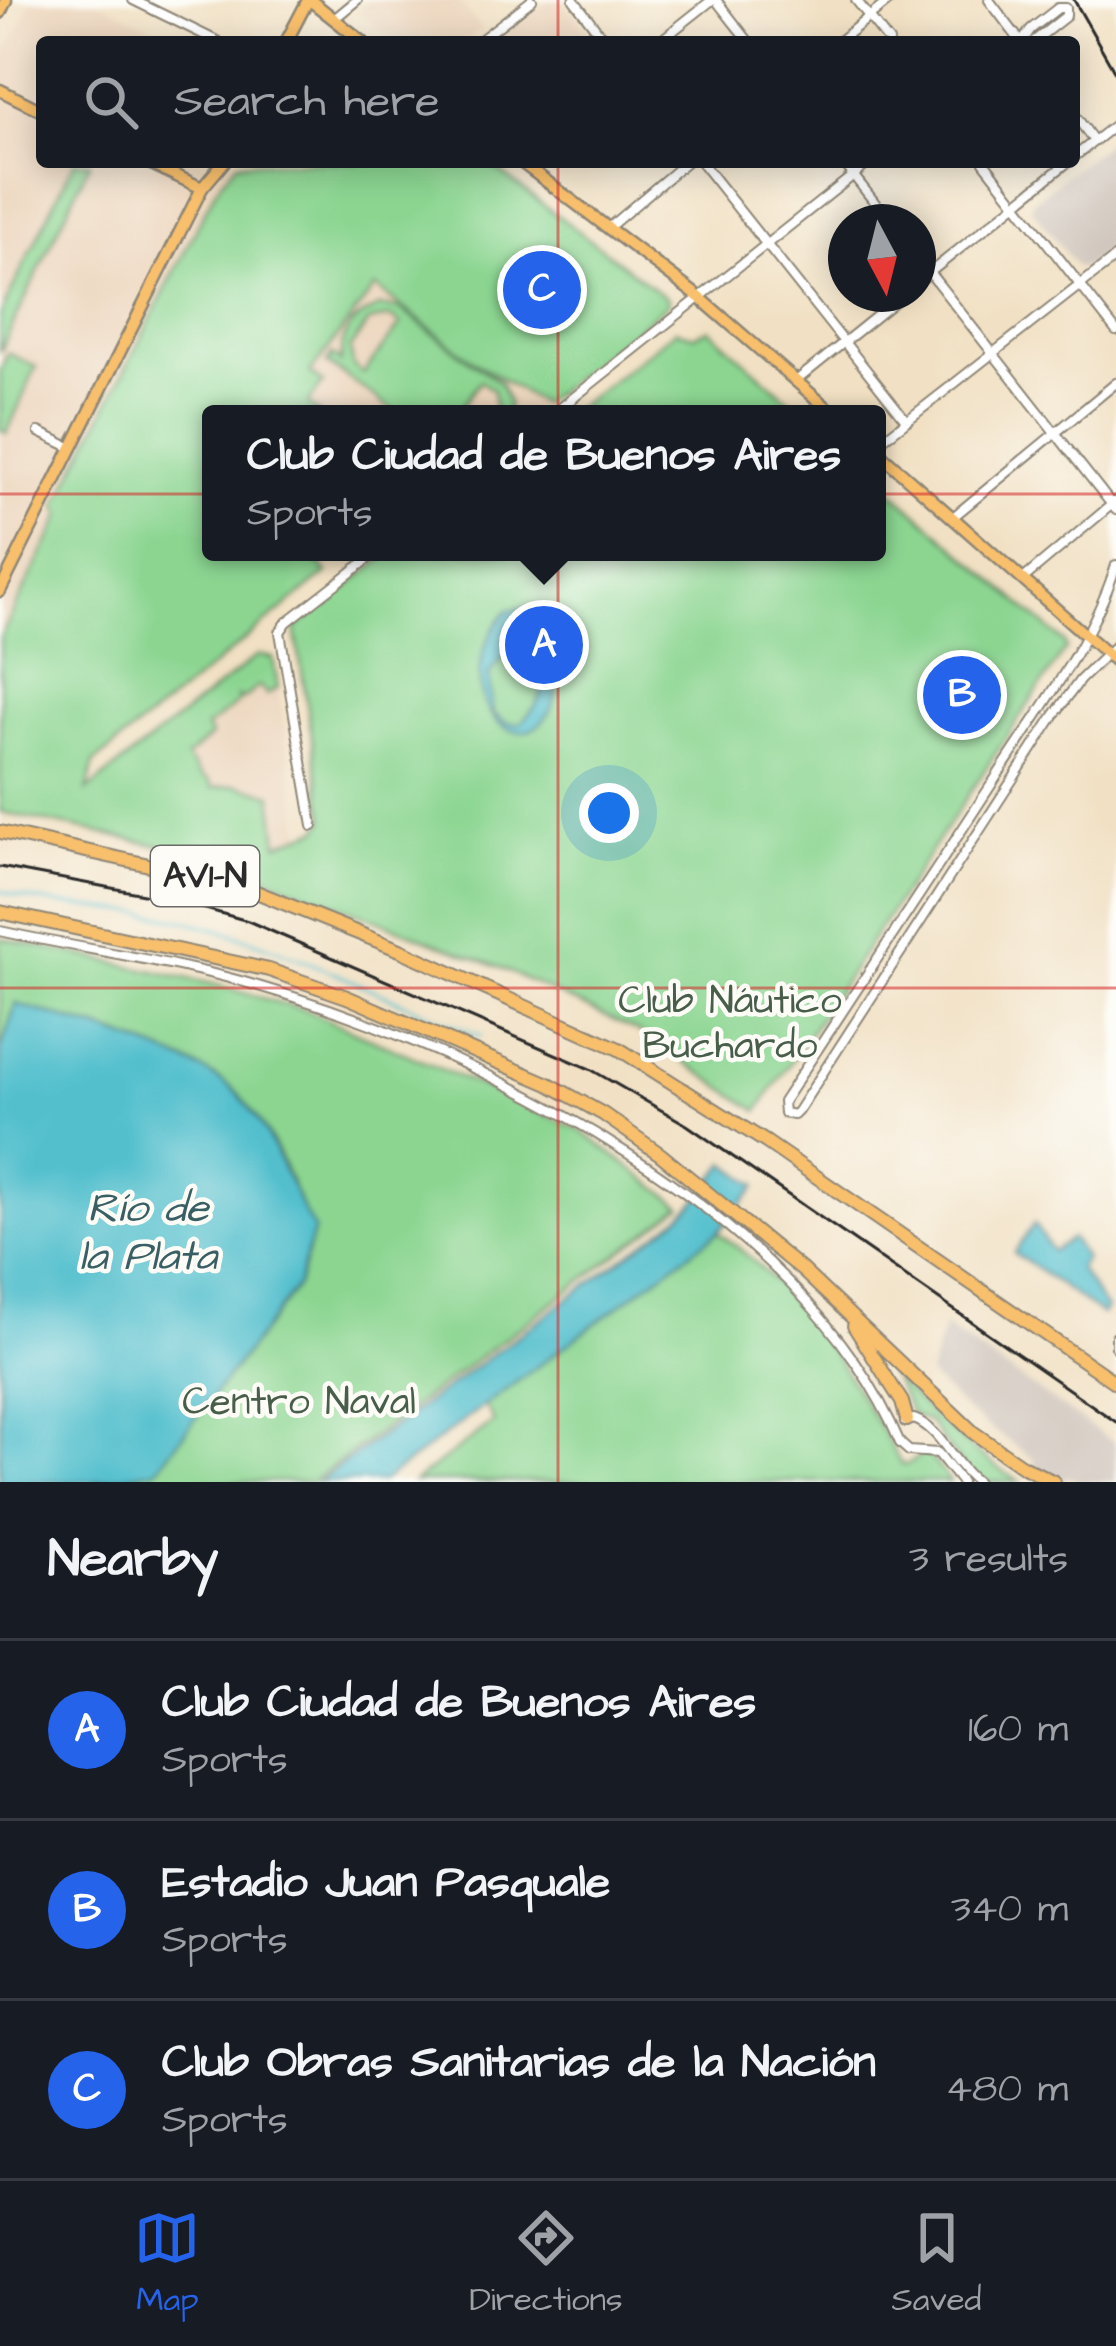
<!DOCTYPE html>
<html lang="en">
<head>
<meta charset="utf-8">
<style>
	:root { --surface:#171b24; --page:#20242c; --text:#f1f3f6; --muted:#9ea1a6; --line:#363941; --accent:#2563eb }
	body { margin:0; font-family:"Architects Daughter",sans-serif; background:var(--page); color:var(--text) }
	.compass { position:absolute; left:828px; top:204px; width:108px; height:108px; border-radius:50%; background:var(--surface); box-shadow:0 6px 30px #0003; rotate:173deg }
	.you { position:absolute; left:609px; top:813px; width:42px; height:42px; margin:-30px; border:9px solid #fff; border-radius:50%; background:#1a73e8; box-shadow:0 0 0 18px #1a73e833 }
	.badge { display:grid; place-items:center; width:78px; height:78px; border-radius:50%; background:var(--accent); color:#fff; font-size:39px; font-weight:700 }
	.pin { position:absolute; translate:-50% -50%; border:6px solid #fff; box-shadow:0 3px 12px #0006 }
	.popup { position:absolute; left:202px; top:405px; width:684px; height:156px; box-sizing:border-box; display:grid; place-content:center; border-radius:12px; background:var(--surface); filter:drop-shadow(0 3px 9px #0005); font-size:39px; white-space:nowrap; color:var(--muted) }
	.popup b { font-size:45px; color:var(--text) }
	.popup::after { content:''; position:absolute; left:50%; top:100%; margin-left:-24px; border:24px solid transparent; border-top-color:var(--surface) }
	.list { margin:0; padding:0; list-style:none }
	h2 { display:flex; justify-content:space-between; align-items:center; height:156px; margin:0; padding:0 48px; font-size:51px }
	h2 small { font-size:39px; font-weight:400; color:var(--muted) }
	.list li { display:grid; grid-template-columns:78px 1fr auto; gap:36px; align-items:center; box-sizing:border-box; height:180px; padding:0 48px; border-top:3px solid var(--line) }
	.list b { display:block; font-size:45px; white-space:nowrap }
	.list p { margin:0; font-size:39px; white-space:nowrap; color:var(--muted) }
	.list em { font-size:39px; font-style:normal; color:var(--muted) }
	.icon { flex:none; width:66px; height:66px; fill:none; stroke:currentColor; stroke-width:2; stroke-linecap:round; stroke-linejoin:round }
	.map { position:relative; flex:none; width:1116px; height:1482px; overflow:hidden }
	.search { position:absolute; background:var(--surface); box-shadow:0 6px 30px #0003; left:36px; right:36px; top:36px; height:132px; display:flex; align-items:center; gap:30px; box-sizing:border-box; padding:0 42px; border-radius:12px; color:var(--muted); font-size:45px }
	.sheet { height:696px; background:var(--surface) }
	nav { display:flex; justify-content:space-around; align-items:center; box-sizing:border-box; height:168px; border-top:3px solid var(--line); background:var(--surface); font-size:33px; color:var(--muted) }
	nav a { display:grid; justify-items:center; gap:6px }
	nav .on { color:var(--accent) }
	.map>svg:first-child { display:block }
	.built { fill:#ebd3b9 }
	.industrial { fill:#cdc2b9 }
	.green { fill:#8bd591; stroke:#5b805e; stroke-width:3; fill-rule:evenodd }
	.water { fill:#53bfcd; stroke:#3f757c; stroke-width:3; fill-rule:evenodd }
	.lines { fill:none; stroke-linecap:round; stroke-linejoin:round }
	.stream { stroke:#53bfcd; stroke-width:3 }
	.minor-casing { stroke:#8e8677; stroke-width:12 }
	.major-casing { stroke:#8e8677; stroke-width:15 }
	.highway-casing { stroke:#8e8677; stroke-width:16 }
	.minor { stroke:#fff; stroke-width:8 }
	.major { stroke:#f8bf6c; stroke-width:10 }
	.highway { stroke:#f8bf6c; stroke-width:12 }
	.rail { stroke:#2b2b2b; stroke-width:3 }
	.grid { fill:none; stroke:#d62828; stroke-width:3; stroke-opacity:0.55 }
	.labels { text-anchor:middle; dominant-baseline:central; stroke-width:9; stroke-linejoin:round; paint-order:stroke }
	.shield { fill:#fdfcf7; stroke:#6a6a68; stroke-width:3 }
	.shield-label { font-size:36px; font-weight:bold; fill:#2b2b2b }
	.park-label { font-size:39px; fill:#485e4a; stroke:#fdfcf7 }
	.water-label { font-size:42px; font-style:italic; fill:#395f64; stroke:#fdfcf7 }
</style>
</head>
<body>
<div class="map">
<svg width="1116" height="1482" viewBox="0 0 1116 1482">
	<rect width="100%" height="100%" fill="#fdfcf7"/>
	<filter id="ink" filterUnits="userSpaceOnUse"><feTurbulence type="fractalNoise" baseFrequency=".00833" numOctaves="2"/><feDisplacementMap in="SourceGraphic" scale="24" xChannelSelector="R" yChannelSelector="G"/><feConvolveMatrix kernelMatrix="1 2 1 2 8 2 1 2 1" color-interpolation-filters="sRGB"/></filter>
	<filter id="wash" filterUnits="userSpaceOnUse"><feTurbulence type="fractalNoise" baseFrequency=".004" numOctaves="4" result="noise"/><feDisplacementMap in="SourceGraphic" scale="48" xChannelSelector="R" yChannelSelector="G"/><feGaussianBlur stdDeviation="2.7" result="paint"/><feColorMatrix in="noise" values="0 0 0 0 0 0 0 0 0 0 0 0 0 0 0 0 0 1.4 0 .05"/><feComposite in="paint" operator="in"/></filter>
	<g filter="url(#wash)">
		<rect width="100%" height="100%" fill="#f1e0c3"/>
		<g class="built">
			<path d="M 32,0 L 95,0 L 181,42 L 42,42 L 42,162 L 237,162 L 216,189 L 57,505 L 62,515 L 0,638 L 0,65 Z"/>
			<path d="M 369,0 L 458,0 L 481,29 L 465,42 L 397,42 L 360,14 L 359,8 Z"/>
			<path d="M 549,0 L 562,0 L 596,42 L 496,42 Z"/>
			<path d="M 375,286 L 475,362 L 541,404 L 529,414 L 320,414 L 308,405 L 323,383 L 310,374 Z"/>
			<path d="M 259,686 L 267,695 L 278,687 L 302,836 L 278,845 L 236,785 L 211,789 L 185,758 L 211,737 L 205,728 L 213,719 L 239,702 L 236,698 L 240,695 L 243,698 Z"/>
		</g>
		<g class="industrial">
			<path d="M 1116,136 L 1116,243 L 1083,268 L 1076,267 L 1032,208 L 1033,201 Z"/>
			<path d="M 944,1327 L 1116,1444 L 1116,1482 L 1081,1482 L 1067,1476 L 1064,1481 L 1034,1469 L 1034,1459 L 966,1411 L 929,1375 Z"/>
		</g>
		<g class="green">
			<path d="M 74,162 L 90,162 L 0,352 L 0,315 Z"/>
			<path d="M 237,162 L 487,162 L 668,299 L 668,304 L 541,404 L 475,362 L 375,287 L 310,373 L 323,383 L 308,404 L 320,414 L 211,414 L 211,552 L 310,552 L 327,573 L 94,763 L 87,791 L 258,655 L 273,658 L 278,687 L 267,695 L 259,686 L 243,699 L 237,697 L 239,702 L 206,728 L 211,736 L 186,758 L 201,777 L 210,782 L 212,788 L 236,785 L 272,794 L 278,844 L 319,829 L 325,820 L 295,628 L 392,552 L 877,552 L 877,478 L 1064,642 L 1066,648 L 758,1111 L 643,1034 L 498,967 L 251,871 L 156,845 L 0,812 L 0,638 L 62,515 L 57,505 L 216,189 Z"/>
			<path d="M 379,307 L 399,308 L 500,383 L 508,403 L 506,414 L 495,414 L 493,390 L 480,381 L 456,414 L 398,414 L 327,363 L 332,355 L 341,362 C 340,332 353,318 379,307 ZM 390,317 L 401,324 L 363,374 L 353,365 L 350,348 L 369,322 Z"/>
			<path d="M 709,329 L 805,414 L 569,414 L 676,330 L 694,335 Z"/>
			<path d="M 8,353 L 36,367 L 7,433 L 0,429 L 0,371 Z"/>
			<path d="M 0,938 L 214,984 L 308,1011 L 580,1130 L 682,1206 L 312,1482 L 93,1482 L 156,1470 L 296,1286 C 318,1230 311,1233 291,1183 C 279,1152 261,1120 239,1095 C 205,1058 68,1018 16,1004 L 0,1052 Z"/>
			<path d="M 718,1232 C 805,1296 847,1372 901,1464 L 906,1465 L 922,1455 L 930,1456 L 950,1482 L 414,1482 L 494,1422 L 484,1404 Z"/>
			<path d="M 890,1373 C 930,1415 970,1451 1020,1482 L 981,1482 L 965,1470 L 929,1422 L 912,1415 Z"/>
		</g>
		<g class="water">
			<path d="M 525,608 L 567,631 C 576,652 566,656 559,674 C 556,682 557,693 554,702 C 524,778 435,694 508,610 ZM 542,638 L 556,644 L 561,653 L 558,660 L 535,707 L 520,724 L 506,723 L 493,713 L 489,674 C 504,654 518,644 542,638 Z"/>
			<path d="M 16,1004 C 68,1019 202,1057 238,1094 C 275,1133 287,1188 314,1229 L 297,1286 L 156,1470 L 92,1482 L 0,1482 L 0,1052 Z"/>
			<path d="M 726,1163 L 757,1186 L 718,1232 L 382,1482 L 318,1482 L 677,1219 L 697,1201 Z"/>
			<path d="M 1034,1224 L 1052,1251 L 1071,1238 L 1085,1258 L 1079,1269 L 1106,1309 L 1102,1315 L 1014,1253 Z"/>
		</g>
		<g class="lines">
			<path class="stream" d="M 0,891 C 61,911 128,906 190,922 C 291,947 385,998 481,1036"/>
		</g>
	</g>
	<g filter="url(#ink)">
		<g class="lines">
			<defs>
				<g id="minor">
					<path d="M 133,0 L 219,42"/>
					<path d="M 574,0 L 606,42"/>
					<path d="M 716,0 L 749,42"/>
					<path d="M 856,0 L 889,42"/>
					<path d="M 989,0 L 1021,42"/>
					<path d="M 334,19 L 357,0"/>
					<path d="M 478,42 L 532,0"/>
					<path d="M 659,42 L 712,0"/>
					<path d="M 838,42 L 890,0"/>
					<path d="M 1022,42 L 1031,29 L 1058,8 L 1066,8 L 1066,16 L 1033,42"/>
					<path d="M 1074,114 L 1094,141"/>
					<path d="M 1074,157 L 1116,124"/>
					<path d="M 701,162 L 906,420"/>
					<path d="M 843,162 L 890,222"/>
					<path d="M 984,162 L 1116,331"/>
					<path d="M 608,228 L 686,162"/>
					<path d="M 918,258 L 1116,510"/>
					<path d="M 918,282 L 1068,162"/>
					<path d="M 796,381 L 904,294"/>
					<path d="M 553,414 L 870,162"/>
					<path d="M 39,432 L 72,448"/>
					<path d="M 877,444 L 1116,257"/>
					<path d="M 953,517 L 1116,383"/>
					<path d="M 1116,565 C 1092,642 1039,711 995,779 C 925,887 854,994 783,1102 L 784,1113 L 794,1115 L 798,1111 L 1055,714 L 1080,680 L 1116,645"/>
					<path d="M 1023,579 L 1116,501"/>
					<path d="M 313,826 L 280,632 L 287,622 L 377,552"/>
					<path d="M 0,931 C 86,950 174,961 258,986 C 485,1052 804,1215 900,1443 L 909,1451 L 938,1453 L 961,1482"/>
					<path d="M 1116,1336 L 1116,1347"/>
					<path d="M 905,1422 L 914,1419 C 941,1429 953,1465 977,1482"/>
				</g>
				<g id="major">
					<path d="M 310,0 L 363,42"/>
					<path d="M 0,13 L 6,0"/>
					<path d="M 286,42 L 308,0"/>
					<path d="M 0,90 L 42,111"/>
					<path d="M 147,162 L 202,188"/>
					<path d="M 521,162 L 699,297 L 834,414"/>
					<path d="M 877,451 L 1116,662"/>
					<path d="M 0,591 L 202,188 L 224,162"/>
				</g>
				<g id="highway">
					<path d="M 0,832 L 239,885 L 400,950 L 619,1049 L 766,1142 L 1116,1383"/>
					<path d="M 0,912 L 269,970 L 347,997 L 549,1084 L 603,1114 L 660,1154 L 802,1270 L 974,1433 L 1022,1466 L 1054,1482"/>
					<path d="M 854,1326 L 902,1402 L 907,1420"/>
				</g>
			</defs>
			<use href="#minor" class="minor-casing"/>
			<use href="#major" class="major-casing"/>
			<use href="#highway" class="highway-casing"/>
			<use href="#minor" class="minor"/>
			<use href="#major" class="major"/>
			<use href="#highway" class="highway"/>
			<g class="rail">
				<path d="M 1074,0 L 1116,74"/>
				<path d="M 0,867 L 170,899 L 248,921 L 590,1069 L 687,1125 L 1116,1422"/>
			</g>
		</g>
	</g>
	<path class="grid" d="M 558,0 L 558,42M 558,162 L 558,1482M 0,494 L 1116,494M 0,988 L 1116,988"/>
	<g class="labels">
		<rect class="shield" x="151" y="846" width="108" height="60" rx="9"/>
		<g class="shield-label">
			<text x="205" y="876">AV1-N</text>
		</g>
		<g class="park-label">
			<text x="730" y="1002">Club Náutico<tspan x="730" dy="45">Buchardo</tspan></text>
			<text x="299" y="1403">Centro Naval</text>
		</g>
		<g class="water-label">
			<text x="148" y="1209">Río de<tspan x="148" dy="48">la Plata</tspan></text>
		</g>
	</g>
</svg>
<svg class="compass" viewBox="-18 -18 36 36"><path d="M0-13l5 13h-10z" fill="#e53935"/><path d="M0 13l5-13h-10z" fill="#9ea1a6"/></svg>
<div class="you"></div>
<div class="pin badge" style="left:544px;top:645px">A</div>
<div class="popup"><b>Club Ciudad de Buenos Aires</b>Sports</div>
<div class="pin badge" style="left:962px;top:695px">B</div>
<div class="pin badge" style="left:542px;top:290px">C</div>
<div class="search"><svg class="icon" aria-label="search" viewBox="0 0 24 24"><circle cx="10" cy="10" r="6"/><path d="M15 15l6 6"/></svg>Search here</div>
</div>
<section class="sheet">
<h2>Nearby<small>3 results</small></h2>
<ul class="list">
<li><span class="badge">A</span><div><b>Club Ciudad de Buenos Aires</b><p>Sports</p></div><em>160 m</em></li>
<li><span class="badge">B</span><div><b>Estadio Juan Pasquale</b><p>Sports</p></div><em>340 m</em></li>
<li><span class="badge">C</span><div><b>Club Obras Sanitarias de la Nación</b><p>Sports</p></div><em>480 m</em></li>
</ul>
</section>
<nav>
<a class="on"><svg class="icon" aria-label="map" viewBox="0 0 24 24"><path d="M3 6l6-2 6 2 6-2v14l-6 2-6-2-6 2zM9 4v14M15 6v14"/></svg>Map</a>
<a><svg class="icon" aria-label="directions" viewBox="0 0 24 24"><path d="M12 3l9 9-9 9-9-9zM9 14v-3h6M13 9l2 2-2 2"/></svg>Directions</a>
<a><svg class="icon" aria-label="saved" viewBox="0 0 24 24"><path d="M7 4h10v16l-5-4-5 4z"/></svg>Saved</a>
</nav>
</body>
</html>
